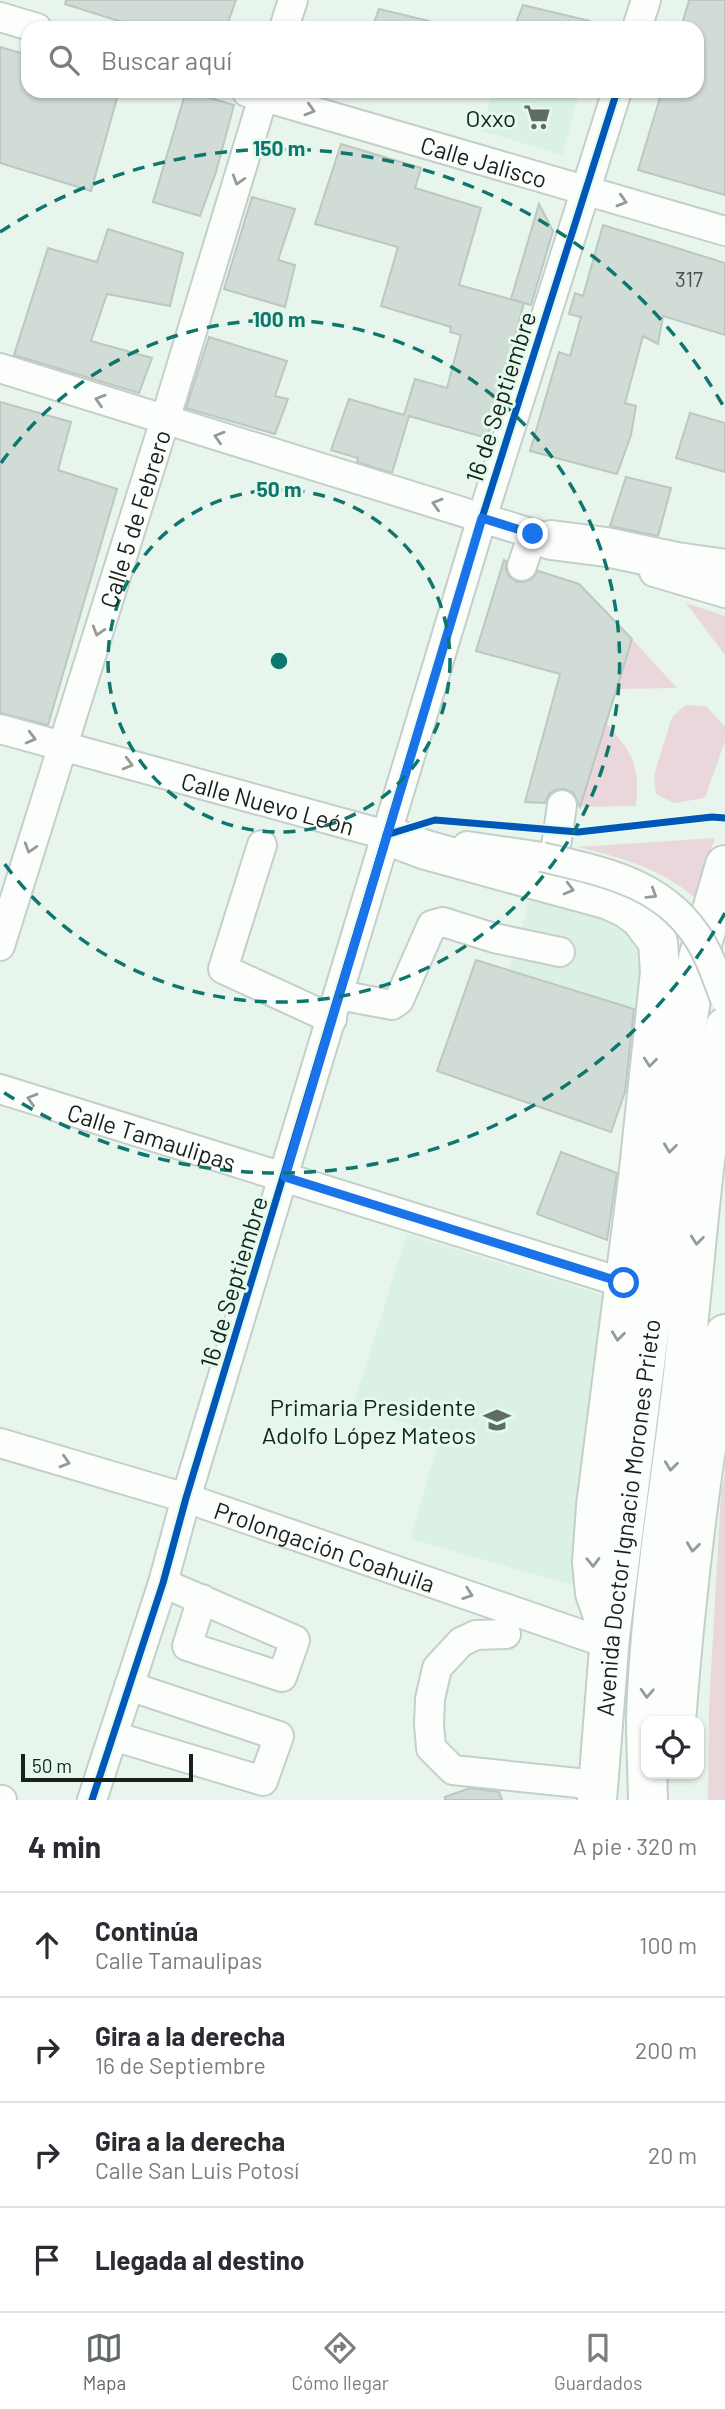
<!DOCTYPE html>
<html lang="es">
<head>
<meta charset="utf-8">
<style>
	:root { --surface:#fff; --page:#f7f7f7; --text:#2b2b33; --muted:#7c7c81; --line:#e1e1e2; --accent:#616b65 }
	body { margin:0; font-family:Barlow,sans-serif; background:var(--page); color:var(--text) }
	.controls { position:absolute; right:21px; bottom:21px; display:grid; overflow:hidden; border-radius:14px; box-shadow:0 2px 5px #0004 }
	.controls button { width:63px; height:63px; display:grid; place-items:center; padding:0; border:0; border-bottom:2px solid var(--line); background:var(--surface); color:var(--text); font:35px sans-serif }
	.scale { position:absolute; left:21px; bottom:18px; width:172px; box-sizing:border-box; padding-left:7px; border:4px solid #19211c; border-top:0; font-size:19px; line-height:24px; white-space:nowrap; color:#19211c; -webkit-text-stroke:5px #e3faec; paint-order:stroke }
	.stop { position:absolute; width:21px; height:21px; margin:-16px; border:5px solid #1a73e8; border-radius:50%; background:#fff }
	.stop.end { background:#1a73e8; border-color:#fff; box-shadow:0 2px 7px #0008 }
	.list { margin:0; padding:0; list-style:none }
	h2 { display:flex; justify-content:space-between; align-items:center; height:91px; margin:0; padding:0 28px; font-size:30px }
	h2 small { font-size:23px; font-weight:400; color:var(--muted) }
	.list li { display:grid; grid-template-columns:46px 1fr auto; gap:21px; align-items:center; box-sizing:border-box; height:105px; padding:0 28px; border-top:2px solid var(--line) }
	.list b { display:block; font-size:26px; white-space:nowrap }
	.list p { margin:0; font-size:23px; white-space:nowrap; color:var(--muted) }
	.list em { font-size:23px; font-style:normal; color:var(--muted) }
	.icon { flex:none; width:38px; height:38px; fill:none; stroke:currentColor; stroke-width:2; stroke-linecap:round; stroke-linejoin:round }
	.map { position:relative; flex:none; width:725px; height:1800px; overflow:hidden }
	.search { position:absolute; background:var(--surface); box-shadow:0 2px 5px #0004; left:21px; right:21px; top:21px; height:77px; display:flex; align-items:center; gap:18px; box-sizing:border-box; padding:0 24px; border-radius:21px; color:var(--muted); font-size:26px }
	.sheet { height:511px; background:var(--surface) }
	nav { display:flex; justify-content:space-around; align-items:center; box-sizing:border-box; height:98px; border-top:2px solid var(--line); background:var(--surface); font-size:19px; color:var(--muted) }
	nav a { display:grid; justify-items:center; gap:4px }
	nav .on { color:var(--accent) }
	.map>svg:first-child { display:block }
	.built { fill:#daf1e3 }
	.green { fill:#ead7db }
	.building { fill:#d1dcd6; stroke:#bdc7c1; stroke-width:2 }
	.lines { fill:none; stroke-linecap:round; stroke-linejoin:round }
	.minor-casing { stroke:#c5cfc9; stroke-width:32 }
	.highway-casing { stroke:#c5cfc9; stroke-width:42 }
	.minor { stroke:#fcfefc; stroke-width:28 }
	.highway { stroke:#fcfefc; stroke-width:38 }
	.minor-bridge-casing { stroke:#c5cfc9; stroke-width:32; stroke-linecap:butt }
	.minor-bridge { stroke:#fcfefc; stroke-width:28 }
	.cycleway-casing { stroke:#e3faec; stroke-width:11 }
	.cycleway { stroke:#0057b8; stroke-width:7 }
	.oneway { stroke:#969b97 }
	.route { stroke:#1a73e8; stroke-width:9 }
	.ring { fill:none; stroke:#0f766e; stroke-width:3.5; stroke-dasharray:12 9 }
	.labels { text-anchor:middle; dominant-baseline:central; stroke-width:6; stroke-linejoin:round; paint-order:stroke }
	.number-label { font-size:21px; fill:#48514c }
	.poi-label { font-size:24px; fill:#19211c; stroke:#e3faec; text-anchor:end }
	.street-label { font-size:24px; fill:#19211c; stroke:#e3faec }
	.centre { fill:#0f766e; stroke:#e3faec; stroke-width:3.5 }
	.ring-label { font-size:21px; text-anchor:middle; font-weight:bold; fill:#0f766e; stroke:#e3faec; stroke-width:6; stroke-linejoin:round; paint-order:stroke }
</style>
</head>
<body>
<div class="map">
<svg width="725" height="1800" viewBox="0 0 725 1800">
	<rect width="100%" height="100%" fill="#e8f5ed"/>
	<g class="built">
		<path d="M 493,91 L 580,91 L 562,155 L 482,131 Z"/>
		<path d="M 532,893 L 643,933 L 653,1015 L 509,970 Z"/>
		<path d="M 407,1234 L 604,1295 L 578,1587 L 410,1539 L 441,1434 L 353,1406 Z"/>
	</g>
	<g class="green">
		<path d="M 686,603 L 725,616 L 725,655 Z"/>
		<path d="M 632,639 L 677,688 L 616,689 Z"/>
		<path d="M 686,705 L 706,706 L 725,727 L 725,741 L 705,798 L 674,803 L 656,794 L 654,775 L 672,717 Z"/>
		<path d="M 606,723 C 633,753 640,766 636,806 L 580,807 Z"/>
		<path d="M 715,838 L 705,867 L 697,899 C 660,868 623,858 577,847 Z"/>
		<path d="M 725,1473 L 725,1800 L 708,1800 L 709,1709 L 721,1493 Z"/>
	</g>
	<g class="building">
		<path d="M 66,0 L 236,0 L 226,28 L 141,28 L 65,4 Z"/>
		<path d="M 689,0 L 725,0 L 725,195 L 638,170 L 662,91 L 697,91 L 697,28 L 681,28 Z"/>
		<path d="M 523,5 L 590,21 L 589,28 L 514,28 Z"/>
		<path d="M 379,9 L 429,21 L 428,28 L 372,28 Z"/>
		<path d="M 0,47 L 28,55 L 28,91 L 119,91 L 91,191 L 0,163 Z"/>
		<path d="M 186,91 L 234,105 L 216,172 L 200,216 L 153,202 Z"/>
		<path d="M 341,144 L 421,168 L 415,188 L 481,208 L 459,285 L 524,303 L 487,438 L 409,416 L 392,473 L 357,462 L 358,458 L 331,450 L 349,399 L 404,415 L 415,379 L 447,388 L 461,335 L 450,332 L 451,327 L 381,306 L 398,247 L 315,224 Z"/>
		<path d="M 252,197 L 295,209 L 278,260 L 295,265 L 285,307 L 224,289 Z"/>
		<path d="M 539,204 L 553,231 L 531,305 L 511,299 Z"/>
		<path d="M 603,225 L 725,263 L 725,335 L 663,316 L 658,344 L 643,336 L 625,403 L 636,406 L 631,435 L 617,474 L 530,451 L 559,352 L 570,356 L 581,317 L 569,314 L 575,293 L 583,296 Z"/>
		<path d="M 108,229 L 183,253 L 170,306 L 107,294 L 91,341 L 152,358 L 139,393 L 14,355 L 48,248 L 97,262 Z"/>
		<path d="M 209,337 L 287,361 L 275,396 L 288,399 L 275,434 L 186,408 Z"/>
		<path d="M 0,402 L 71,422 L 58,470 L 117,489 L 48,725 L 0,713 Z"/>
		<path d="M 690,413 L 725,423 L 725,472 L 676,458 Z"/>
		<path d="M 626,477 L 671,488 L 658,536 L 610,526 Z"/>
		<path d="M 504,560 L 506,561 L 506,569 L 509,576 L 517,582 L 524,582 L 532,579 L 538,571 L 579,584 L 632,639 L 580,807 L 573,792 L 564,789 L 555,790 L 549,794 L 545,803 L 525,802 L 560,674 L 476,651 Z"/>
		<path d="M 476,960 L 634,1009 L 625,1092 L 611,1132 L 437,1071 Z"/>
		<path d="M 561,1152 L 617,1173 L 607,1240 L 537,1214 Z"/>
		<path d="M 470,1788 L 499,1792 L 502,1800 L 445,1800 L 445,1797 Z"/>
	</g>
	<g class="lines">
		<defs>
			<g id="minor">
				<path d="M 0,17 L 37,28"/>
				<path d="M 284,28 L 293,0"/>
				<path d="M 637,28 L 646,0"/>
				<path id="s1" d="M 247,92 L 725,231"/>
				<path d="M 0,368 L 569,545"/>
				<path d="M 522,566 L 533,534"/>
				<path d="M 654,572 L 725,593"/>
				<path id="s2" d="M 0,729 L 386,835 L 403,837"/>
				<path d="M 262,845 L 223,969 L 332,1019"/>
				<path d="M 467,846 L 542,857"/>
				<path d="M 554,860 L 562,805"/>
				<path id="s3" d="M 0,946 L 165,420 L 265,91"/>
				<path d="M 339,995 L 392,1005 L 399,1000 L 432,925 L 443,922 L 494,938 L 560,952"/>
				<path id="s4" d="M 0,1089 L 624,1283"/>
				<path id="s5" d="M 0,1443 L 186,1498 L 609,1644"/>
				<path d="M 163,1583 L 295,1640 L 282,1677 L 187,1646 L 202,1599"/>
				<path d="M 506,1634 L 476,1635 L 461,1642 L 437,1668 L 430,1699 L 429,1724 L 431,1748 L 453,1770 L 597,1785"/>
				<path d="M 113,1736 L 263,1781 L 279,1736 L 129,1686"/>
				<path d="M 0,1800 L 2,1800"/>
				<path d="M 92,1800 L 163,1583 L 186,1498 L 482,518 L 617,91"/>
			</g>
			<g id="highway">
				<path d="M 551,540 L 606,547 L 677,562 L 725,569"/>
				<path d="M 386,835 L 426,850 L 609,900 L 626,908 L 640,918 L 658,942 L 660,972 L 638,1179 L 596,1506 L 592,1562 L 595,1593 L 610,1636"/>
				<path d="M 646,1721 C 649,1605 670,1490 683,1374 C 696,1258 703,1141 725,1027"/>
				<path d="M 676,1721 C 686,1592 701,1462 725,1334"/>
				<path d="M 646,1729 L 648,1800"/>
				<path id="s6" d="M 597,1800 L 610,1636 L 655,1286 L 682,1054 L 698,958 L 725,865"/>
			</g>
		</defs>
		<use href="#minor" class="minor-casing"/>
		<use href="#highway" class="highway-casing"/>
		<use href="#minor" class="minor"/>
		<use href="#highway" class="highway"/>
		<defs>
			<path id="minor-bridge" d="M 542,857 C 605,872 667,883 702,944 C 712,961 718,981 725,999"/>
		</defs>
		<use href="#minor-bridge" class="minor-bridge-casing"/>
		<use href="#minor-bridge" class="minor-bridge"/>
		<defs>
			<g id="cycleway">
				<path d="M 386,835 L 435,820 L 578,832 L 712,817 L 725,818"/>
				<path d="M 92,1800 L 163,1583 L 186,1498 L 482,518 L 617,91"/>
			</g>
		</defs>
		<use href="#cycleway" class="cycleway-casing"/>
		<use href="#cycleway" class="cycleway"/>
	</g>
	<defs><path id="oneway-chevron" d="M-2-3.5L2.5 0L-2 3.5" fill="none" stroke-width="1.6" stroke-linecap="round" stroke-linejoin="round" transform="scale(1.75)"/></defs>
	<g class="oneway">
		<use href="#oneway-chevron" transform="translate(310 110) rotate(16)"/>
		<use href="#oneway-chevron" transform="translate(238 180) rotate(107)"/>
		<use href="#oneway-chevron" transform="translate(622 201) rotate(16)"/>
		<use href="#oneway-chevron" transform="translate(100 400) rotate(-163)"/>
		<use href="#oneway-chevron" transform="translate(219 437) rotate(-163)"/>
		<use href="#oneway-chevron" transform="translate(437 504) rotate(-163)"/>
		<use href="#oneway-chevron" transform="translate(98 631) rotate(107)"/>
		<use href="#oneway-chevron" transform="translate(31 738) rotate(15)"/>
		<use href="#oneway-chevron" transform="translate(128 764) rotate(15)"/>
		<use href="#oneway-chevron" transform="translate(30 848) rotate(107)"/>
		<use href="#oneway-chevron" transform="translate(569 889) rotate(15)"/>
		<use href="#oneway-chevron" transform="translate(652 894) rotate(32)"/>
		<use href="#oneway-chevron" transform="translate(650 1062) rotate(96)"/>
		<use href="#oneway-chevron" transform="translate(32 1099) rotate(-163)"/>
		<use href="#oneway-chevron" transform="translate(670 1148) rotate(97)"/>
		<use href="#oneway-chevron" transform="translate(697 1240) rotate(96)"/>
		<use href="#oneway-chevron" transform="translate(618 1336) rotate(97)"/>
		<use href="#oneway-chevron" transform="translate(65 1462) rotate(17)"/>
		<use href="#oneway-chevron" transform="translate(671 1466) rotate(97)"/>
		<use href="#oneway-chevron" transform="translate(693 1547) rotate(97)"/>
		<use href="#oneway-chevron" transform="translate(593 1562) rotate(89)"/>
		<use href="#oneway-chevron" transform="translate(468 1594) rotate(19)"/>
		<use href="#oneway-chevron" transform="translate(647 1693) rotate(93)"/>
	</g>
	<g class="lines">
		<path class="route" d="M 533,534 L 482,518 L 285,1177 L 624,1283"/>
	</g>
	<g class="ring">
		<circle cx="279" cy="661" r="171"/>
		<path d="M1 463A341 341 0 1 1 1 859"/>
		<path d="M725 913A512 512 0 0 1 0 1090M0 232A512 512 0 0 1 725 409"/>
	</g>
	<defs>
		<symbol id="supermarket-bare" viewBox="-9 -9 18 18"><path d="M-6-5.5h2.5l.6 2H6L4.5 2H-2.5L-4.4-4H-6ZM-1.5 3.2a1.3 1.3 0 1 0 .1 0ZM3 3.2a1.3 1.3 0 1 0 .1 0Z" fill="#616b65" stroke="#e3faec" stroke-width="2.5" paint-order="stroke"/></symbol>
		<symbol id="school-bare" viewBox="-9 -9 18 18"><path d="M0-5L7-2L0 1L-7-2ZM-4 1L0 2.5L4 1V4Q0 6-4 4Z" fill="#616b65" stroke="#e3faec" stroke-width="2.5" paint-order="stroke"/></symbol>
	</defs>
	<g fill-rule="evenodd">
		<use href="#supermarket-bare" x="518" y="98" width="38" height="38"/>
		<use href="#school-bare" x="478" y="1401" width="38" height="38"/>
	</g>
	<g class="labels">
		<g class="number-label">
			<text x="689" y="278">317</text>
		</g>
		<g class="poi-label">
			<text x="516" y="117">Oxxo</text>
			<text x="476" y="1406">Primaria Presidente<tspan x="476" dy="28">Adolfo López Mateos</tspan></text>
		</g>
		<g class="street-label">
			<text stroke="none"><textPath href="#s1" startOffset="247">Calle Jalisco</textPath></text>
			<text transform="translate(500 397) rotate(-72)">16 de Septiembre</text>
			<text stroke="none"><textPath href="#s3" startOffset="448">Calle 5 de Febrero</textPath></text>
			<text stroke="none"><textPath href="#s2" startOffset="278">Calle Nuevo León</textPath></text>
			<text stroke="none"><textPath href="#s4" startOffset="159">Calle Tamaulipas</textPath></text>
			<text transform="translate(233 1282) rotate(-73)">16 de Septiembre</text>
			<text stroke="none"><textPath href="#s6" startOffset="284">Avenida Doctor Ignacio Morones Prieto</textPath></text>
			<text stroke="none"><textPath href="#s5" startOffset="341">Prolongación Coahuila</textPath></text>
		</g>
	</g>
	<circle cx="279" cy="661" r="10" class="centre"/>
	<g class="ring-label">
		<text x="279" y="156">150 m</text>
		<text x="279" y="327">100 m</text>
		<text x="279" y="497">50 m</text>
	</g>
</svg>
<div class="controls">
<button><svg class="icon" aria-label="locate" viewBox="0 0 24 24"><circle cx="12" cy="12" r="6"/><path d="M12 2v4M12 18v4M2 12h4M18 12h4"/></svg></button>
</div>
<div class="scale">50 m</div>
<div class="stop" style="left:624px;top:1283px"></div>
<div class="stop end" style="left:533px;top:534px"></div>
<div class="search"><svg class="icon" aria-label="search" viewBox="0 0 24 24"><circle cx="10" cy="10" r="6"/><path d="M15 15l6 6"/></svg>Buscar aquí</div>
</div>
<section class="sheet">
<h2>4 min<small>A pie · 320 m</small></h2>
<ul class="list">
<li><svg class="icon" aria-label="ahead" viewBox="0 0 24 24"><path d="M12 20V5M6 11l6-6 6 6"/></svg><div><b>Continúa</b><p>Calle Tamaulipas</p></div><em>100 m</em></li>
<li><svg class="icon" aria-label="right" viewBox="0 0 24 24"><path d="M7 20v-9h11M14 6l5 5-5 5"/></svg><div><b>Gira a la derecha</b><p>16 de Septiembre</p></div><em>200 m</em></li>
<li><svg class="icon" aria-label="right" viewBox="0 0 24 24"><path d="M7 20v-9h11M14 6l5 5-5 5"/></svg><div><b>Gira a la derecha</b><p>Calle San Luis Potosí</p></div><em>20 m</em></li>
<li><svg class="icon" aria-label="arrive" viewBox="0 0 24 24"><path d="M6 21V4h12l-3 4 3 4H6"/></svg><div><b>Llegada al destino</b></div></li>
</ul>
</section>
<nav>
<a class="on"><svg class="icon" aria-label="map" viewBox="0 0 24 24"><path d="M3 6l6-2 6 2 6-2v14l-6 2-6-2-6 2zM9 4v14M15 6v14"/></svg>Mapa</a>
<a><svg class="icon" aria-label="directions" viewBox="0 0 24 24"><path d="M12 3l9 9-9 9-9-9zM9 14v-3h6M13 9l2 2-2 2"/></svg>Cómo llegar</a>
<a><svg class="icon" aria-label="saved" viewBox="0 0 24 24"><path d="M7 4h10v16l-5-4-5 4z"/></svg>Guardados</a>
</nav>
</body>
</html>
